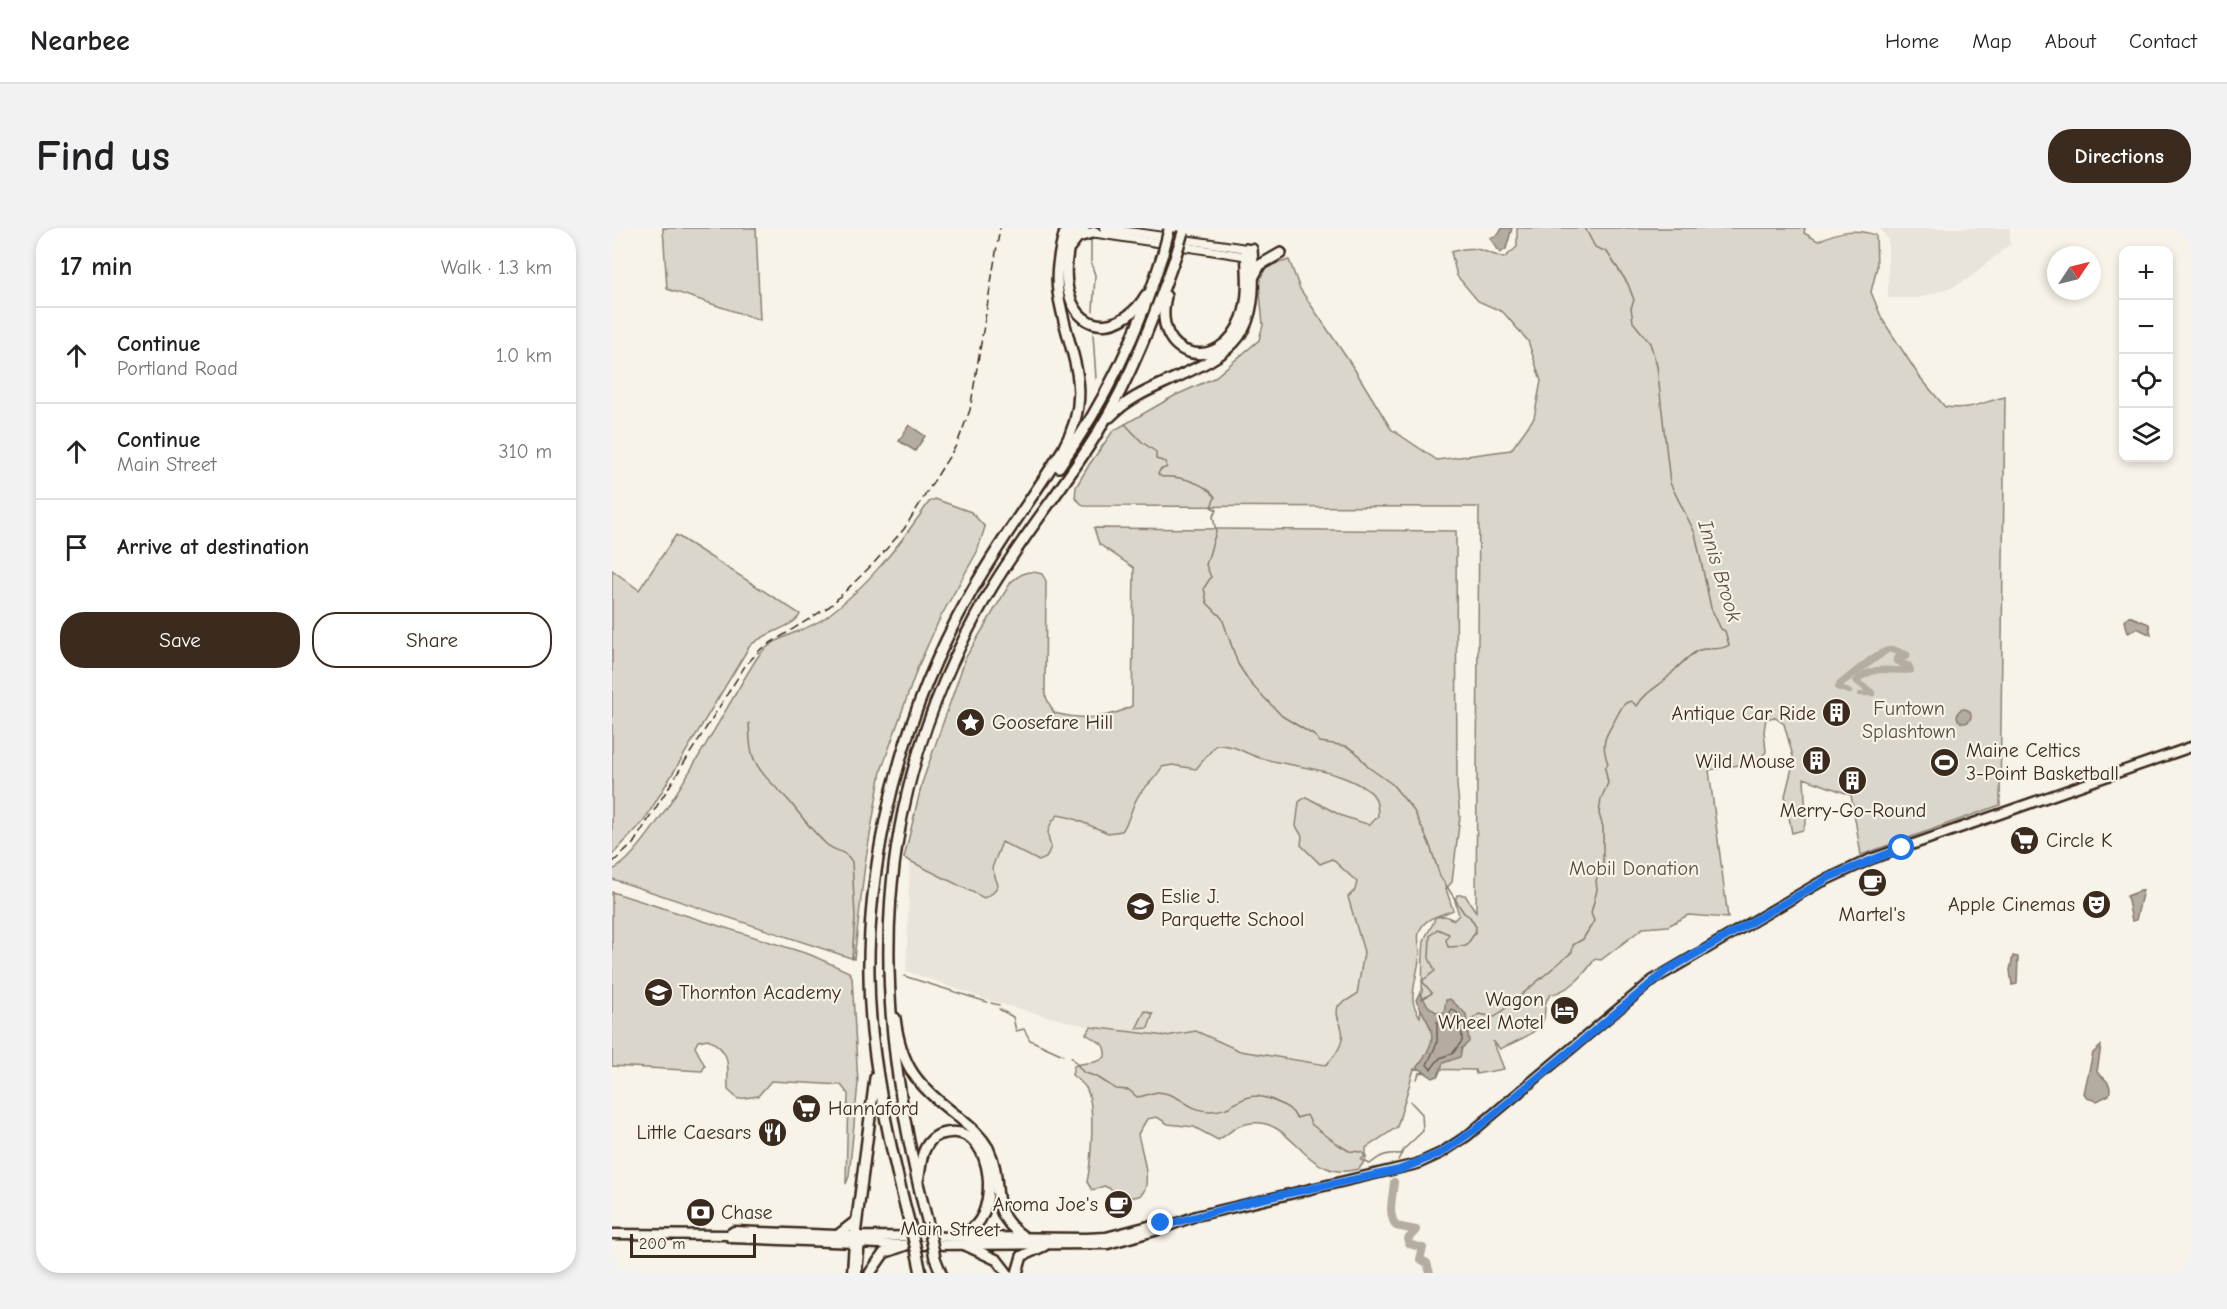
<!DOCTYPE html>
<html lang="en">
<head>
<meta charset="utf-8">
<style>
	:root { --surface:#fff; --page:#f2f2f2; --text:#202124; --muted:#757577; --line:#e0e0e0; --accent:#3b2a1e }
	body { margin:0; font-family:"Comic Neue",sans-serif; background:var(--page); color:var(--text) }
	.controls { position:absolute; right:18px; top:18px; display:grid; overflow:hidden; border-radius:12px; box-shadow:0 3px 9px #0003 }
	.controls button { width:54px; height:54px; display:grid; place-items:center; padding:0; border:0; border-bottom:2px solid var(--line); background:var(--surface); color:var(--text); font:30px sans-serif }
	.compass { position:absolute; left:1435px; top:18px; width:54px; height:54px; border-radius:50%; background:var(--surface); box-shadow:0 3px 9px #0003; rotate:55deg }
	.scale { position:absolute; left:18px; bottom:15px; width:126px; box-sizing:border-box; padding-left:6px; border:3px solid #3b2a1e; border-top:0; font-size:16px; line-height:21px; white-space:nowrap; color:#3b2a1e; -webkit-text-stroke:4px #f7f3e8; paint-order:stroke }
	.stop { position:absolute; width:18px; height:18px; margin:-14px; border:4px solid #1a73e8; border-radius:50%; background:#fff }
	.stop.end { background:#1a73e8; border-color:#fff; box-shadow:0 2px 6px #0008 }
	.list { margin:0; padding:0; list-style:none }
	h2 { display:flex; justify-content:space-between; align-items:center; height:78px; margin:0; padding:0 24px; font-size:26px }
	h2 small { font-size:20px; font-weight:400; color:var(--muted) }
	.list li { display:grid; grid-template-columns:39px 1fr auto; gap:18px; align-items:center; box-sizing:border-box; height:96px; padding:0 24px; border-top:2px solid var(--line) }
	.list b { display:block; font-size:22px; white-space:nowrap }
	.list p { margin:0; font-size:20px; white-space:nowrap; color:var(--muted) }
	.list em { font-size:20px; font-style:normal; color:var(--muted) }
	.actions { display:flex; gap:12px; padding:18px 24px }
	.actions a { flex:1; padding:14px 0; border:2px solid var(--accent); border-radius:24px; text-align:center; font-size:21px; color:var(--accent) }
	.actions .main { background:var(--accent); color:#fff }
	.icon { flex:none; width:33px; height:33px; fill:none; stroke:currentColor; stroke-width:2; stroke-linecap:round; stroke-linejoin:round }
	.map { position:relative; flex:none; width:1579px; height:1045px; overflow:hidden; border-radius:24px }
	header { display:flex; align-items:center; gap:36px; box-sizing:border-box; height:84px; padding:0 30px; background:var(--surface); border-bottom:2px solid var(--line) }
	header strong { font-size:28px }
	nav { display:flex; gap:33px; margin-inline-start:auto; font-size:21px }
	.intro { display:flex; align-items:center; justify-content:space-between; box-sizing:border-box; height:144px; padding:0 36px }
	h1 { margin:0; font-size:42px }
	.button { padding:15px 27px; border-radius:24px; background:var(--accent); color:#fff; font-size:21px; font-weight:700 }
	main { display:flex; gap:36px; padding:0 36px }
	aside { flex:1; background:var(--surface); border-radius:24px; box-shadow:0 3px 9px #0003 }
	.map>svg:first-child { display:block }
	.built { fill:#e9e4d9 }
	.green { fill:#dbd6cb; stroke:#8b8074; stroke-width:1.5 }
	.water { fill:#b4aca0; stroke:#84786c; stroke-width:1.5 }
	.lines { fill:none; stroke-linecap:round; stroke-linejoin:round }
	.shore { stroke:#6b5e52; stroke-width:1.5 }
	.stream { stroke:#84786c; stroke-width:1.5 }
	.canal { stroke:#b4aca0; stroke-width:4.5 }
	.river { stroke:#b4aca0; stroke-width:8 }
	.secondary-casing { stroke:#3b2a1e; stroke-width:11 }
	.primary-casing { stroke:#3b2a1e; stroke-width:13 }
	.highway-casing { stroke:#3b2a1e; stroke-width:14 }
	.secondary { stroke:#f7f3e8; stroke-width:7 }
	.primary { stroke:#f7f3e8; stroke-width:8 }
	.highway { stroke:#f7f3e8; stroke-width:9 }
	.rail { stroke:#3b2a1e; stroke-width:1.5; stroke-dasharray:9 4.5; stroke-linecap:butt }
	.highway-bridge-casing { stroke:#3b2a1e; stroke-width:14; stroke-linecap:butt }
	.highway-bridge { stroke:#f7f3e8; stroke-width:9 }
	.route { stroke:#1a73e8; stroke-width:8 }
	.labels { text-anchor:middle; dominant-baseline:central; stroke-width:4.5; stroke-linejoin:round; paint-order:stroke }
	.park-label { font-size:20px; fill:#5b4c41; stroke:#f7f3e8 }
	.poi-label { font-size:20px; fill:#3b2a1e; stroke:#f7f3e8; text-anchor:start }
	.street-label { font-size:20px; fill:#3b2a1e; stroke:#f7f3e8 }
	.water-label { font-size:21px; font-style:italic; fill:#5f5145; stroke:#f7f3e8 }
</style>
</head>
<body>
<header>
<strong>Nearbee</strong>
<nav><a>Home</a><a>Map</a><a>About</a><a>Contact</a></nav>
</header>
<div class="intro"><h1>Find us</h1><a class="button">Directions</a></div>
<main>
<aside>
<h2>17 min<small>Walk · 1.3 km</small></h2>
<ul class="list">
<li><svg class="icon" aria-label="ahead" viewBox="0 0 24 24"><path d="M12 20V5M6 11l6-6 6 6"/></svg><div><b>Continue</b><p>Portland Road</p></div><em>1.0 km</em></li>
<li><svg class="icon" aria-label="ahead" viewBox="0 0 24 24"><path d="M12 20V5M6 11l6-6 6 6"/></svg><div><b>Continue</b><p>Main Street</p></div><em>310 m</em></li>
<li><svg class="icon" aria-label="arrive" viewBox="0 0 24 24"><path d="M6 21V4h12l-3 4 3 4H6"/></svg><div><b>Arrive at destination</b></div></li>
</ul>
<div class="actions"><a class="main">Save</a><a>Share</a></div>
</aside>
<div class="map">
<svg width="1579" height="1045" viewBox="0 0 1579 1045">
	<rect width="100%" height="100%" fill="#f7f3e8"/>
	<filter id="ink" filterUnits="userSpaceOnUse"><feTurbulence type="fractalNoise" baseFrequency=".0167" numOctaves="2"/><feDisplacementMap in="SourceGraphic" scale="12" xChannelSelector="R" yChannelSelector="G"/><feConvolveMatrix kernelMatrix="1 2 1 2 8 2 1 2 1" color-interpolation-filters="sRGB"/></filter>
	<g filter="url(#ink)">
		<g class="built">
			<path d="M 1268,0 L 1398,0 L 1398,16 L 1359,49 L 1339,60 L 1306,70 L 1276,70 L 1276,12 Z"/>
			<path d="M 605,488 L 780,561 L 733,840 L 465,796 L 388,776 L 294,743 L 298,634 Z"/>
		</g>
		<g class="green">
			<path d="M 51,0 L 144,0 L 148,92 L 55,61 Z"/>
			<path d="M 905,0 L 1193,0 L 1192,5 L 1206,13 C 1227,3 1241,0 1264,7 L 1265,39 L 1259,64 L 1270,91 L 1307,148 L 1333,179 C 1361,182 1367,175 1393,169 L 1388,577 L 1249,627 L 1239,567 L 1192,550 L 1194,593 L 1191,602 L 1180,605 L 1173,568 L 1182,532 L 1172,496 L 1162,489 L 1154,491 L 1152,503 L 1154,524 L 1144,534 L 1097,542 L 1116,690 L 1076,687 L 1056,698 L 1031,700 L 989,732 L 983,731 C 970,749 960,761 938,767 C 931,776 934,779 932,790 C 928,806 901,814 888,821 L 881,813 L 892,841 L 864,846 L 863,842 L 802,841 L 785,899 L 754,920 L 754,931 L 747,941 C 736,943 726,945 715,940 C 685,929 672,887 634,896 C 622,898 616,907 606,912 L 582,899 L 556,896 L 545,889 L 535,891 L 526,906 C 528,919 546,968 522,969 C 514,970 500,961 492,958 L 480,962 L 475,954 C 479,935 484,876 474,860 C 471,855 465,851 460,847 L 462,838 C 473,833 484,837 493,829 C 494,813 485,814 474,806 L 479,799 L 554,808 L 584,803 L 628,823 L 714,837 C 723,828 733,816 730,802 C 728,791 723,790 726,778 L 745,766 L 752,724 L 736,669 L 743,662 L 745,654 L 720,631 L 708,636 L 689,617 L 690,608 L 684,598 L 687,574 L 694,569 L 730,588 L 758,597 L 766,588 C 766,579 765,568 757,563 C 725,540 684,540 648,530 C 632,525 621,516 604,517 L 584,541 L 560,537 L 550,539 C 544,550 537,555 529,564 C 520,574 519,591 510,603 L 496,605 L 460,590 L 446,587 C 435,598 434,605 439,619 L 434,630 L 427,633 L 390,614 L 380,640 L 386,657 L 381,665 L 372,670 L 292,630 L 310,555 L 354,429 L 399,354 C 410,345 416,341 430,346 L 434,353 L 433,467 L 442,485 C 471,492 493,492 520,478 L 522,340 L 487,316 L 482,300 L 844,303 L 845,557 L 848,588 L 840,654 L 834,661 L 841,682 C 829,688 811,689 807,705 C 805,711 808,719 808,724 C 807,739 802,753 801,767 C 800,774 804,783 808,789 C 812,764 809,739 812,714 C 814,704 822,698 823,689 L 833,688 L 842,692 L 847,687 L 843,673 L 845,667 L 853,667 L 864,684 L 867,279 L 472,278 L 463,270 L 464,259 L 477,237 L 501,203 L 562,168 L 602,150 L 647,112 L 651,97 L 647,53 L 653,39 L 677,32 L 688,61 L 743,142 L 779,201 L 825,232 L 899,222 L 922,190 L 929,153 L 916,113 L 891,84 L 866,73 L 845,48 L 839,24 C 863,16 869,23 892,30 L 905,19 Z"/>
			<path d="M 323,271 L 359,284 L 373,299 L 365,324 L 328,390 L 305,441 L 269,543 L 253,636 L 242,731 L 0,651 L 0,642 C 35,631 119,469 145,430 C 159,408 194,404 214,389 C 256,358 288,316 317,274 Z"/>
			<path d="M 64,307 L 188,386 C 184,399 147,406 137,419 L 32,593 L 0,627 L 0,342 L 27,362 Z"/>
			<path d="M 0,664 L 199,727 L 237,744 L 240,749 L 246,855 L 237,948 L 234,956 L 236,866 L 229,857 L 159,853 L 146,868 L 126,871 L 116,862 C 115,837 121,825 96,811 L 86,813 L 83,819 L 93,838 L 90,843 L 0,838 Z"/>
			<path d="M 533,783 L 541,786 L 536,800 L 524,801 Z"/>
		</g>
		<g class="water">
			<path d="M 890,0 L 900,0 L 894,21 L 888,25 L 878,10 L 887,6 Z"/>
			<path d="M 297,197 L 313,208 L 303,223 L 287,213 Z"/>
			<path d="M 1517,388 L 1537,396 L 1539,407 L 1525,400 L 1516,405 L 1513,393 Z"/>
			<circle cx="1352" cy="488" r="7"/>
			<path d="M 1531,662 L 1524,692 L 1520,693 L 1515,668 Z"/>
			<path d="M 1401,728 L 1406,729 L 1405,756 L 1400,757 L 1398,742 Z"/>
			<path d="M 808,764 C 813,774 819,786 832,785 L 834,772 L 838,771 L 854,786 L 857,814 L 850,820 L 848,829 L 831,835 L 826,848 L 821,850 L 805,839 C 830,807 819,802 804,772 Z"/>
			<path d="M 1489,818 L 1485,844 C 1492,851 1501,855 1497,867 L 1485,873 L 1475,870 L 1472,865 L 1481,825 Z"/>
		</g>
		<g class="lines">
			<path class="shore" d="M 840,781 L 849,788 L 850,813 L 841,825 L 828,830 L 819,841 L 815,837 L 825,815 L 825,794 L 836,789 Z"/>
			<g class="stream">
				<path d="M 479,12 L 479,35 L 483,47 L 481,83"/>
				<path d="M 481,106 L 484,151"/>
				<path d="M 513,196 L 530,214 L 544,224 L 544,231 L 554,234 L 555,239 L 548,242 L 546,246 L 550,249 C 566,248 593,254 603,269 L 599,279 L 605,282 L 601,288 L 604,304 L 594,337 L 599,349 L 592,360 L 595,375 L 610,390 L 626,436 L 639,456 L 670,488 L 703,508 L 708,514 L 734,518 L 743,523 L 756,539 L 780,556 L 802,583 L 817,615 L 828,648 L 852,685 L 858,689 L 864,699 L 863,705 L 854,718 L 836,719 L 834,712 L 837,706 L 825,701 L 818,708 L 817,730 L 823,743 L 810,753 L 820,765 L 810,771"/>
				<path d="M 137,495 C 138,507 137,520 142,531 C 150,549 166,560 178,574 C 190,589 200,603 214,616 C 223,624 234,622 240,634 L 243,689 L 240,731"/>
				<path d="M 292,748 L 375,774"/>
				<path d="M 379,775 L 387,777"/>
				<path d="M 387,781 L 401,789 L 404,803 L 412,801 L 418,812 L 451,827"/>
				<path d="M 854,796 L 867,786 L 883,789 L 960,724 L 961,717 L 971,711 L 982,693 L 979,685 L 985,662 L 984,652 L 991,637 L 991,599 L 987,586 L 989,571 L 996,555 L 993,540 L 996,536 C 987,510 996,507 1006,486 C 1010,479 1011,475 1019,473 L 1025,478 C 1033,465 1042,461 1053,452 C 1063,442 1072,431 1085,423 C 1095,418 1107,424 1117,417 L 1113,403 L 1109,401 L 1099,380 L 1083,305 L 1058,255 L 1045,138 L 1038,115 L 1021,94 L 1019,80 L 1022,72 L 1016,56 L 995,24 L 983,19 L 973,0"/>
				<path d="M 459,829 L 471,844 L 485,849 L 504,861 L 517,862 L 525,869 C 537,868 542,861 556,866 C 571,870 579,883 598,883 C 629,883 628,856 667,875 C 675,879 681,882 684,890 L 695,887 L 700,897 L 727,917 L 737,923 L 750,924 L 753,928 L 749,932 L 758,936 C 769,927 774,925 789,926"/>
				<path d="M 805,851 L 807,845 L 814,844"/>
				<path d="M 786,932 L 792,921 L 811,903 L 810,886 L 798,873"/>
			</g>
			<path class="canal" d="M 1281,420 L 1296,426 L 1296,429 L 1284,432 L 1298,437 L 1300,443 C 1276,446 1267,436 1245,453 L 1260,463 L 1261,466 L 1248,466 L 1259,466 L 1243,453 C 1259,435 1278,442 1299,442 L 1283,433 L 1285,429 L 1295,427 L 1277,422 L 1227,458 L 1238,464 L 1225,460 L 1227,455 C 1242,445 1263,422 1281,420 Z"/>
			<path class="river" d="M 782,954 C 781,969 775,985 784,998 L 804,1002 L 796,1011 L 797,1016 L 811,1020 L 808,1031 L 815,1035 L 818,1045"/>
			<defs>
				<g id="secondary">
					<path d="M 492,0 L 638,21"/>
					<path d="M 456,1 L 634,28"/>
				</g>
				<g id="primary">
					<path d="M 0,1006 L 116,1007 L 122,1003 L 249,1008 L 474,1010 L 494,1009 L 552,994 L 558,996"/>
					<path d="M 116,1007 L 119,1010 L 294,1017 L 496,1016 L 543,1003 L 584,988 L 805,936 L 829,925 L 855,908 L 1041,752 L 1205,656 L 1259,631 L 1579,519"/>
					<path d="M 240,1045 L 242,1013"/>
					<path d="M 245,1045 L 248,1013"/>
				</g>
				<g id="highway">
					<path d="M 460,0 C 456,21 451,45 457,66 C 470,111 514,102 534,67"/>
					<path d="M 458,19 L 466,9 L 483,4"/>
					<path d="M 642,48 L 648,37 L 669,25"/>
					<path d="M 554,68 C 539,131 608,148 630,90 C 638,69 635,43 634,21"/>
					<path d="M 498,189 C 513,173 532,164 552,155 C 628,121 647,109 640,21"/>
					<path d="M 447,239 C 494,173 528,102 551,25"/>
					<path d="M 283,790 C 289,839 306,858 344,887 C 356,897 368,906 376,920 C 394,957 372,981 412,1009"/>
					<path d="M 306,952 C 309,942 308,930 313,921 C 317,912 325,906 334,905 C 379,896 387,973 364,997 C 358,1004 349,1006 340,1008"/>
					<path d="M 317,1000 C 257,768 254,573 379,361 C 412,306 453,258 486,204 C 520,148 542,88 564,27"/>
					<path d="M 299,1001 C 284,944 271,886 263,828 C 241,675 281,504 356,370 C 384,318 420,271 451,221 C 485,160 455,125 446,64 C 443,43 448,20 454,0"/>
					<path d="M 226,1007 L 244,993"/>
					<path d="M 243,1007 L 263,850"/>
					<path d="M 353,1017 L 385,1032 L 395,1045"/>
					<path d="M 305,1026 L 309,1045"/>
					<path d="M 323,1030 L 329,1045"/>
					<path d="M 258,1045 L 272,1025 L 294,1017"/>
					<path d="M 405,1045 L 410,1028 L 432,1018"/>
				</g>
			</defs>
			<use href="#secondary" class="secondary-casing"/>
			<use href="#primary" class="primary-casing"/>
			<use href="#highway" class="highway-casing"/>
			<use href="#secondary" class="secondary"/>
			<use href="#primary" class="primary"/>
			<use href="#highway" class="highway"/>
			<path class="rail" d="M 0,635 L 21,616 L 133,438 L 149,421 L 218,378 L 262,335 L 292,301 L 345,216 L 358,182 L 388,0"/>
			<defs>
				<g id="highway-bridge">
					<path d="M 551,25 L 557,2"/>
					<path d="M 564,27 L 571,4"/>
					<path d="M 317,1000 L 323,1030"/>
					<path d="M 299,1001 L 305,1026"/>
				</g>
			</defs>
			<use href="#highway-bridge" class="highway-bridge-casing"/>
			<use href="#highway-bridge" class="highway-bridge"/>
		</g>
	</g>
	<g class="lines" filter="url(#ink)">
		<path class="route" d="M 549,995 L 558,996 L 645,972 L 787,942 L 829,925 L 864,901 L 1054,743 L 1218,649 L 1290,620"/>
	</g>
	<defs>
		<symbol id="building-disc" viewBox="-11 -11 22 22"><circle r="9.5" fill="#3b2a1e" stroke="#f7f3e8"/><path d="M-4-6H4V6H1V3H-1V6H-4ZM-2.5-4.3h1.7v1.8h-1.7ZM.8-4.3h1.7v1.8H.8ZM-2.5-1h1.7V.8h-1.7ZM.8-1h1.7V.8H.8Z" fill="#fff"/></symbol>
		<symbol id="sight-disc" viewBox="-11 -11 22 22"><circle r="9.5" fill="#3b2a1e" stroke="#f7f3e8"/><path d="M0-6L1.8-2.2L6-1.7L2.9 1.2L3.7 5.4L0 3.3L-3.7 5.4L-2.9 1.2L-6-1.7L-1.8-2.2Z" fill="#fff"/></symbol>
		<symbol id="stadium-disc" viewBox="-11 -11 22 22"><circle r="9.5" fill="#3b2a1e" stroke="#f7f3e8"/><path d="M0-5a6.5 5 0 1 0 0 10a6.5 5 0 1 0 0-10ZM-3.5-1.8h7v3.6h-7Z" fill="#fff"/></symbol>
		<symbol id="supermarket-disc" viewBox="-11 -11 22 22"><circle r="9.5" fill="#3b2a1e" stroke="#f7f3e8"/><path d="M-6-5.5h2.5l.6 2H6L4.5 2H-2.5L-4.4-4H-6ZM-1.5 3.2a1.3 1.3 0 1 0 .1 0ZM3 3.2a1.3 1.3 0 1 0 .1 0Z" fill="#fff"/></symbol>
		<symbol id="cafe-disc" viewBox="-11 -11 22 22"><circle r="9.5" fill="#3b2a1e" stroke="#f7f3e8"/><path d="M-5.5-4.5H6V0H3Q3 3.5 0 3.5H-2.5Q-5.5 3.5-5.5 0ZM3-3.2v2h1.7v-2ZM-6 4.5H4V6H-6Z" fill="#fff"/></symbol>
		<symbol id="theatre-disc" viewBox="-11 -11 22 22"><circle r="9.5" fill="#3b2a1e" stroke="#f7f3e8"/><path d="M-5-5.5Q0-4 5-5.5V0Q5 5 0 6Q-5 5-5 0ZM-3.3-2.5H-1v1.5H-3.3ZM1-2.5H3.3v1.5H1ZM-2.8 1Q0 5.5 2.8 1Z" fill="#fff"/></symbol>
		<symbol id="school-disc" viewBox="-11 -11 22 22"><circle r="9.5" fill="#3b2a1e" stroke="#f7f3e8"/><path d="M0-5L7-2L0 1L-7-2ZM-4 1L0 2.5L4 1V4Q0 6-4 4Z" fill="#fff"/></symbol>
		<symbol id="hotel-disc" viewBox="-11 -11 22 22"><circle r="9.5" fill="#3b2a1e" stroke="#f7f3e8"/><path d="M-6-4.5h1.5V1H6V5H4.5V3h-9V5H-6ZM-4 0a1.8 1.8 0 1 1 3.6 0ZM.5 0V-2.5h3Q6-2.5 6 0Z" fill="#fff"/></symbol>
		<symbol id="restaurant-disc" viewBox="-11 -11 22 22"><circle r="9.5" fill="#3b2a1e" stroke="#f7f3e8"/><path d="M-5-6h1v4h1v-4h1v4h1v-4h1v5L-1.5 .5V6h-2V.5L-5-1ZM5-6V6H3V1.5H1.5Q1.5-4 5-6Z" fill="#fff"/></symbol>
		<symbol id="bank-disc" viewBox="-11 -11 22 22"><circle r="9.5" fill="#3b2a1e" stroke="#f7f3e8"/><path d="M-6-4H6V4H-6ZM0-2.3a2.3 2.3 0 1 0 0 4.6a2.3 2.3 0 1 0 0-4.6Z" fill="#fff"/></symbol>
	</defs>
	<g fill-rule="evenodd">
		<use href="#building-disc" x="1208" y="468" width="33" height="33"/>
		<use href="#sight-disc" x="342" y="478" width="33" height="33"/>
		<use href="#building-disc" x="1188" y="516" width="33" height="33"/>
		<use href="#stadium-disc" x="1316" y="518" width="33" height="33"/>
		<use href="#building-disc" x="1224" y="536" width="33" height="33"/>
		<use href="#supermarket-disc" x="1396" y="596" width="33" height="33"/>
		<use href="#cafe-disc" x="1244" y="638" width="33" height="33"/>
		<use href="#theatre-disc" x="1468" y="660" width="33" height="33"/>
		<use href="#school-disc" x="512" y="662" width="33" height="33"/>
		<use href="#school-disc" x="30" y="748" width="33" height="33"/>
		<use href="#hotel-disc" x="936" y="766" width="33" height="33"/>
		<use href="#supermarket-disc" x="178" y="864" width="33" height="33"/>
		<use href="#restaurant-disc" x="144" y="888" width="33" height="33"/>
		<use href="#cafe-disc" x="490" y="960" width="33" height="33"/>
		<use href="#bank-disc" x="72" y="968" width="33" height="33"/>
	</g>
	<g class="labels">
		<g class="park-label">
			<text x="1297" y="480">Funtown<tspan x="1297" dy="23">Splashtown</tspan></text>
			<text x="1022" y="640">Mobil Donation</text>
		</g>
		<g class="poi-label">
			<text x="1204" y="485" text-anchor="end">Antique Car Ride</text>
			<text x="380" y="494">Goosefare Hill</text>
			<text x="1354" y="522">Maine Celtics<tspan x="1354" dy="23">3-Point Basketball</tspan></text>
			<text x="1183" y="533" text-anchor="end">Wild Mouse</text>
			<text x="1241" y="582" text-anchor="middle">Merry-Go-Round</text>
			<text x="1434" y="612">Circle K</text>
			<text x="549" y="668">Eslie J.<tspan x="549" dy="23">Parquette School</tspan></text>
			<text x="1463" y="676" text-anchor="end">Apple Cinemas</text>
			<text x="1260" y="686" text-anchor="middle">Martel's</text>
			<text x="67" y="764">Thornton Academy</text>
			<text x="932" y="771" text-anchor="end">Wagon<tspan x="932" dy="23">Wheel Motel</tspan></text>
			<text x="216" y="880">Hannaford</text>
			<text x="139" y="904" text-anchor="end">Little Caesars</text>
			<text x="486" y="976" text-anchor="end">Aroma Joe's</text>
			<text x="109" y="984">Chase</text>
		</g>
		<g class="street-label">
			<text transform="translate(338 1001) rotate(1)">Main Street</text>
		</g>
		<g class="water-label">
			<text transform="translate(1108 343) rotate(73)">Innis Brook</text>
		</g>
	</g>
</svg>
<div class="controls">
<button>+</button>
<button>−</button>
<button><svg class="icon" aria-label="locate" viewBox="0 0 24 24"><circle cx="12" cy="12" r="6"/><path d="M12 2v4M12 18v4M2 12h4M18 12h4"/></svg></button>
<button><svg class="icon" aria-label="layers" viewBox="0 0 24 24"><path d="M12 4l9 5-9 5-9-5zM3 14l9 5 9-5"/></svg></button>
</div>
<svg class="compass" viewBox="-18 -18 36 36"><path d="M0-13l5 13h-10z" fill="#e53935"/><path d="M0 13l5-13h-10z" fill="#757577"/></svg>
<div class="scale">200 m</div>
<div class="stop" style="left:1290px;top:620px"></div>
<div class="stop end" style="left:549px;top:995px"></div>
</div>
</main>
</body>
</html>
